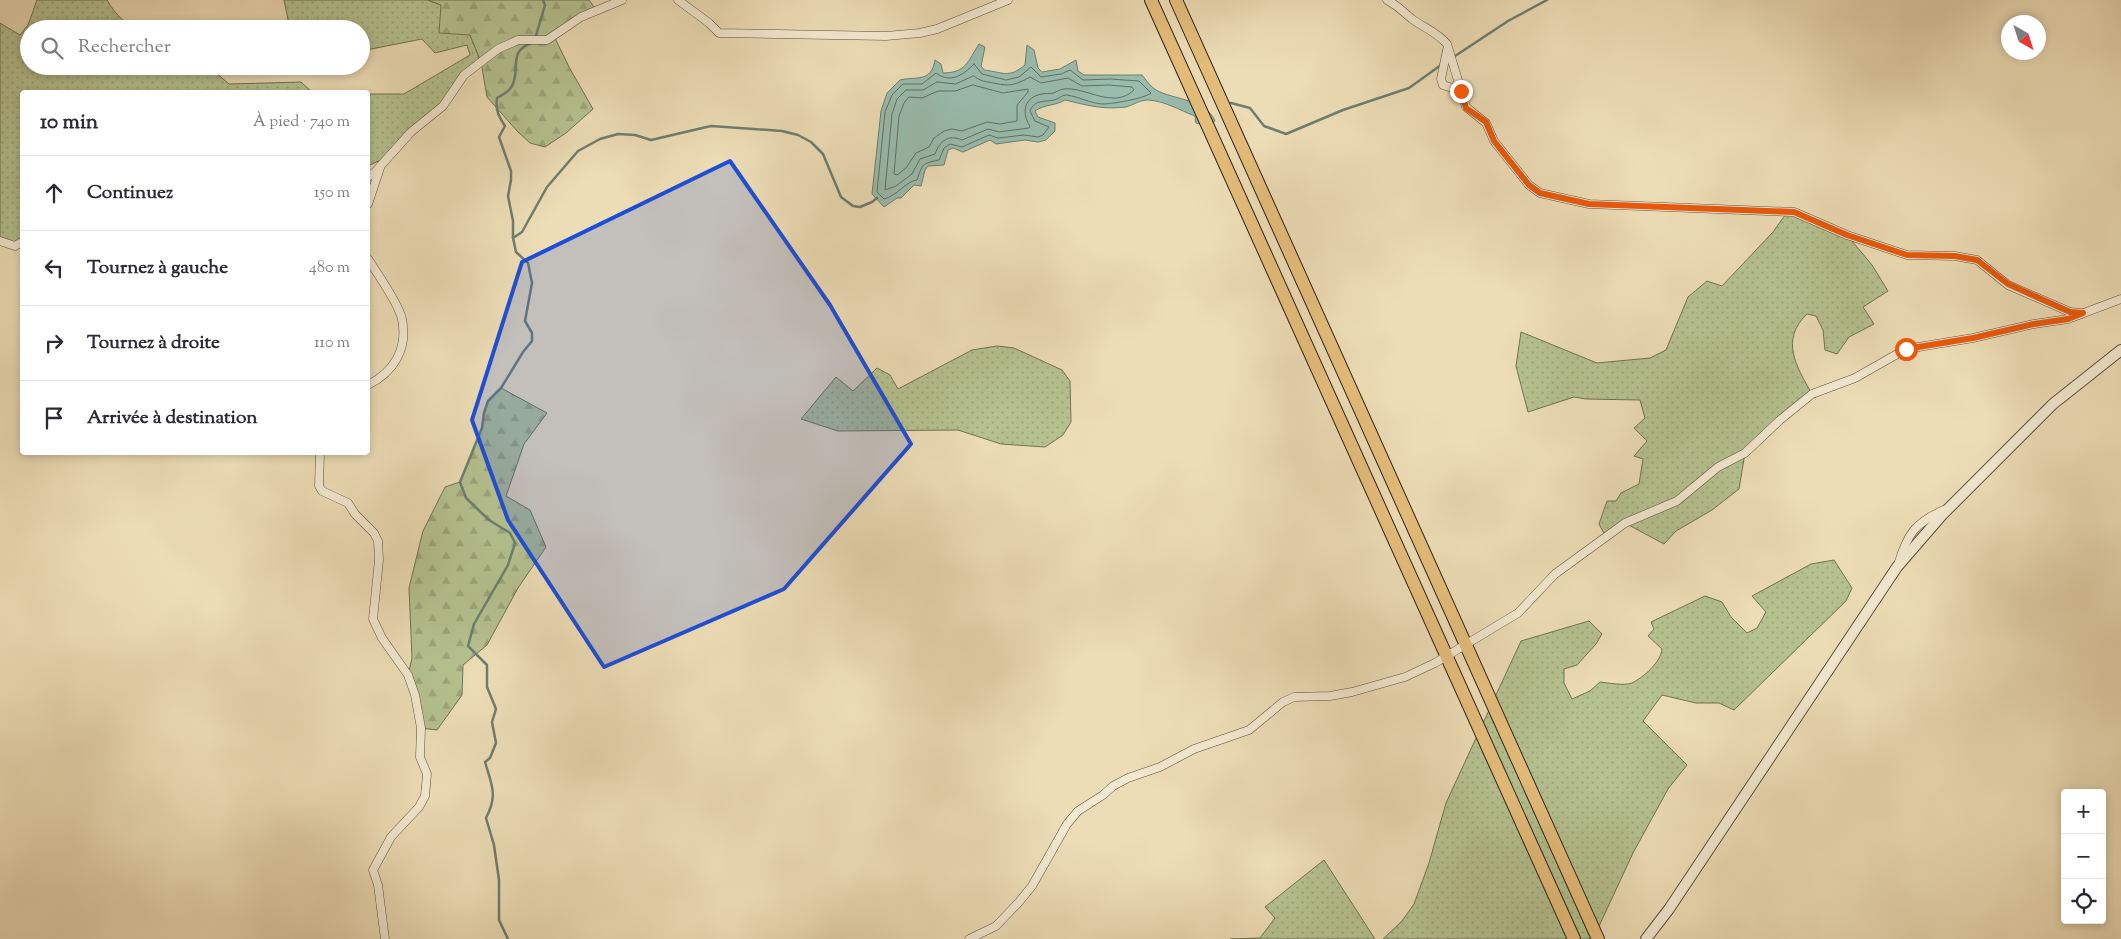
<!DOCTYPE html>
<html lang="fr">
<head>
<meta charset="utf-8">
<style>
	:root { --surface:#fff; --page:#f7f7f7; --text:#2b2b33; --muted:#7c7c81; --line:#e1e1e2 }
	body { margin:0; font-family:"Sorts Mill Goudy",serif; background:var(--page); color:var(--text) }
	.controls { position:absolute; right:15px; bottom:15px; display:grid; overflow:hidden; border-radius:5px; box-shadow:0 2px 8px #0003 }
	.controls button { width:45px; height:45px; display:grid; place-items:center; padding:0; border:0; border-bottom:1px solid var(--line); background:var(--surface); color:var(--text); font:25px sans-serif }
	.compass { position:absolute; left:2001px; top:15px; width:45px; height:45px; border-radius:50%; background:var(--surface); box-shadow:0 2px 8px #0003; rotate:141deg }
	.stop { position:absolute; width:15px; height:15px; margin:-11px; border:4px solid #ea580c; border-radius:50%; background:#fff }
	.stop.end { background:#ea580c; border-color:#fff; box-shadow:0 1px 5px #0008 }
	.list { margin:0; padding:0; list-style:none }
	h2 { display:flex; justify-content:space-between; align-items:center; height:65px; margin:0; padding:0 20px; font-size:21px }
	h2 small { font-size:16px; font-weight:400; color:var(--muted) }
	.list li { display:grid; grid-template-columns:32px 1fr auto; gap:15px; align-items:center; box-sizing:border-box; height:75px; padding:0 20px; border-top:1px solid var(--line) }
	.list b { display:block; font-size:19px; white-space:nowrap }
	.list em { font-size:16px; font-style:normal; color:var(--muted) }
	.icon { flex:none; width:28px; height:28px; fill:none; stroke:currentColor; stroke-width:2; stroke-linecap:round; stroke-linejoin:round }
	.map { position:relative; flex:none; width:2121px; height:939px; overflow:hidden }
	.search { position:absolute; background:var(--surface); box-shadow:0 2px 8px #0003; left:20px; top:20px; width:350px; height:55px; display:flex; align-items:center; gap:12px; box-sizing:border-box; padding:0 18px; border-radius:28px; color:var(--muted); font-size:19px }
	.panel { position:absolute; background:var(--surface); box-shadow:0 2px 8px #0003; left:20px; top:90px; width:350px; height:365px; border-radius:5px }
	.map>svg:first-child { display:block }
	.grass { fill:url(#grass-dots); stroke:#707254 }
	.forest { fill:url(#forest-firs); stroke:#707254 }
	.water { fill:#99bcad; stroke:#6d7e71 }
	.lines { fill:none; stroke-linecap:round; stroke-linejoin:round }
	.shore { stroke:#626f62; stroke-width:1 }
	.stream { stroke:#6d7e71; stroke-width:2.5 }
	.minor-casing { stroke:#5c5140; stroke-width:9 }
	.tertiary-casing { stroke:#5c5140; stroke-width:12 }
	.trunk-casing { stroke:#2b2218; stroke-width:14 }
	.minor { stroke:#f3e9d0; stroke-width:8 }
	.tertiary { stroke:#f3e9d0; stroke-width:10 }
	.trunk { stroke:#e6be7b; stroke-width:12 }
	.route { stroke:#ea580c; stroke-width:6 }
	.marked { fill:#1d4ed8; fill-opacity:0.2; stroke:#1d4ed8; stroke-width:4; stroke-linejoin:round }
</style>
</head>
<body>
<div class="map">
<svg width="2121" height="939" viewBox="0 0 2121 939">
	<defs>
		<pattern id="grass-dots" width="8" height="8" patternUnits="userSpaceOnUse" patternTransform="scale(1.25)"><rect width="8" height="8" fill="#b5c290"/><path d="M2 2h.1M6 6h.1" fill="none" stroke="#9ca67b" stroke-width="1.8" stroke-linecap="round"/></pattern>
		<pattern id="forest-firs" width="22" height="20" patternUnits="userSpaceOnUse" patternTransform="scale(1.25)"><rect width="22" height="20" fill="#b5c290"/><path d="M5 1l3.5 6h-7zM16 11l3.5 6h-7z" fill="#9ca67b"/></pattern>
	</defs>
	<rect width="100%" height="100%" fill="#edddb6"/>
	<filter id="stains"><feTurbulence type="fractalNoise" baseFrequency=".004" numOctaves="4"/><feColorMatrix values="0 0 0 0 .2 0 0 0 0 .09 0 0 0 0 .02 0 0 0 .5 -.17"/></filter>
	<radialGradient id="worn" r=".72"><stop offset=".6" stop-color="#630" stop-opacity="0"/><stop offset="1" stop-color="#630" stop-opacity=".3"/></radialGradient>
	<g class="grass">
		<path d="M 37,0 L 107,0 C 116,15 125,26 144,29 L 29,29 L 29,66 L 208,66 L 229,84 L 301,82 L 312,92 L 22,92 L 22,242 L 0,241 L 0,23 L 20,35 L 28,25 Z"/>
		<path d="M 284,0 L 428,0 L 441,5 L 470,35 L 481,62 L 464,75 L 443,106 L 387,157 L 368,166 L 368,94 L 404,94 L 470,55 L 467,45 L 435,53 L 422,39 L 361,51 L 361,29 L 290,29 Z"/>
		<path d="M 1788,211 L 1847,235 L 1872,265 L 1888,291 L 1863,307 L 1874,324 L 1849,337 L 1837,354 L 1825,350 L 1823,330 L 1816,316 L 1807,314 C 1780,340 1796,366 1812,394 L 1745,453 L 1739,489 L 1712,510 L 1676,531 L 1664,544 L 1625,523 L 1606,537 L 1599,524 L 1607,501 L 1616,501 L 1621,493 L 1639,484 L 1643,459 L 1634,456 L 1647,441 L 1634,428 L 1645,418 L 1640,400 L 1586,399 L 1574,397 L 1528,412 L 1516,366 L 1521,332 L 1597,363 L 1650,358 L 1666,350 L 1688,297 L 1707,281 L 1722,286 L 1773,232 Z"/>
		<path d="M 997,346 L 1014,348 L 1062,370 L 1070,381 L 1071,422 L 1063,435 L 1045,447 L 1001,444 L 958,430 L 838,431 L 801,419 L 836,377 L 853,391 L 877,368 L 890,375 L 898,389 L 972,350 Z"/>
		<path d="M 1834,560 L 1852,588 L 1846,601 L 1734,710 L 1719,703 L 1696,703 L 1662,695 L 1643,721 L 1687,765 L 1668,789 L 1633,853 L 1593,939 L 1383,939 L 1402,921 L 1414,904 L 1429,863 L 1446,803 L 1521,641 L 1589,621 L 1602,634 L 1596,644 L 1577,665 L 1564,669 L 1564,683 L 1572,699 L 1590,691 L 1600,682 C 1609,683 1624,686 1632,683 C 1644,677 1661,662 1662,649 L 1648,636 L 1654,629 L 1651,622 L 1705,596 L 1722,602 L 1731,617 L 1747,633 L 1757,628 L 1766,612 L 1752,596 L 1811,564 Z"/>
		<path d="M 1324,860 L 1375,939 L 1230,939 L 1260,938 L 1275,918 L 1265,907 Z"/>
	</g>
	<g class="forest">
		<path d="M 428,0 L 589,0 L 597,11 L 554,36 L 569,67 L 593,109 L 566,133 L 545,147 L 530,143 L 518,132 L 487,97 L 481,62 L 470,35 L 439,33 L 441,5 Z"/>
		<path d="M 501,388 L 547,413 L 524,444 L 506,496 L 530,510 L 546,547 L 518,588 L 487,645 L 463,665 L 462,695 L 437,730 L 421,728 L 408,675 L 412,658 L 409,588 L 423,531 L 445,487 L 460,482 L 482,428 L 484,413 L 488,401 Z"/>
	</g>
	<path class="water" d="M 979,44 L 985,47 L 981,66 L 984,70 C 1003,72 1008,79 1025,65 L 1027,45 L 1034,50 L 1038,68 L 1042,72 L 1060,69 L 1076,60 L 1078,71 L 1084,75 L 1142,75 C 1146,80 1150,86 1156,90 C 1174,100 1206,99 1215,121 L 1204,125 L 1196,123 L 1195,116 C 1179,110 1165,101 1148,100 C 1140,100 1133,105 1126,107 C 1102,110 1087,105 1065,100 C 1055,106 1045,104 1035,111 L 1038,117 L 1055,123 L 1055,131 L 1046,140 L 1038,142 L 1025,140 L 996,144 L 990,140 L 963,152 L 953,148 L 948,150 L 944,165 L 928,166 L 925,170 L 921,186 L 914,185 L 901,198 L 897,198 L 884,207 L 872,194 L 881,111 L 887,93 L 900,80 C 917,76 931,83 935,60 L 941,64 L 943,73 C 966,73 968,61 979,44 Z"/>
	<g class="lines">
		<g class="shore">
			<path d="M 974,64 L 982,74 L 1006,80 L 1019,77 L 1031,67 L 1041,77 L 1061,74 L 1070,70 L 1083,80 L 1110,79 L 1139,81 L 1151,93 C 1143,99 1112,104 1102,104 C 1090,103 1079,97 1067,95 C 1062,95 1061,97 1057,99 C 1047,103 1035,98 1030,111 L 1035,121 L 1049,127 L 1043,135 L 1038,137 L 1024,135 L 998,138 L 989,135 L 962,147 L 950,144 L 944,148 L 939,160 C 921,164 923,163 917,180 C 906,181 897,196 884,199 L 877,192 L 885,112 L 892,95 L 903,84 L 922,84 L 936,73 C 951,84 963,75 974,64 Z"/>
			<path d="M 974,76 C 979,80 982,81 988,82 C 1008,86 1012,87 1030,77 L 1041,83 L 1068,78 L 1082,86 L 1109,85 L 1132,87 L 1134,90 C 1114,110 1084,86 1064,89 C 1060,89 1057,92 1053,93 C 1050,94 1045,93 1042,94 C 1024,97 1021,113 1030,126 L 1029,128 L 999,132 L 988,129 L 962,140 C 948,134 940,141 935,154 L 920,159 L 912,174 L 896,186 L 885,190 L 892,114 L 897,99 L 906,90 L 923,90 L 937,82 L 955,84 Z"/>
			<path d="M 973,85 L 1003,93 L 1028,89 L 1028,92 L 1017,105 L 1017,121 L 1000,124 L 987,122 L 962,131 L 952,129 L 944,131 L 934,138 L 929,147 L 916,153 L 906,168 L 897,175 L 894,174 L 899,116 L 904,103 L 909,97 L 922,98 L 938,91 L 955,91 Z"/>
		</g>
		<g class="stream">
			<path d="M 535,39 L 545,5 L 543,0"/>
			<path d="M 1452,58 L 1508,21 L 1547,0"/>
			<path d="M 1231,103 L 1250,108 L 1264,126 L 1286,134 L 1343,110 L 1409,88 L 1441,65"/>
			<path d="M 513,238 L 522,232 L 547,187 L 578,151 L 600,139 L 618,134 L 635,135 L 651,140 L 711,126 L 782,131 L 798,135 L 811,142 L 823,154 L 841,197 L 853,206 L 860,207 L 872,202 L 877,198"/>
			<path d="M 508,939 L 499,920 L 499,880 L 494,845 L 486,818 C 498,795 492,786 485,762 L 490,758 L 496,743 L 492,722 L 496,709 L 487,687 L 487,665 L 468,646 L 474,624 L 508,565 L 515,543 L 510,533 L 489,520 L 466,498 L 460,482 L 482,428 L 484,413 L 488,401 L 501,388 L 523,352 L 532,341 L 532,333 L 525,321 L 532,283 L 528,263 L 516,252 L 513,238 L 513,221 L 508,196 L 511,180 L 511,171 L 499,137 L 505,126 C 499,117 495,110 497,98 C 502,95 509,92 512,86 C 521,70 507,51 532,43"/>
		</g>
		<defs>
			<g id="minor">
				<path d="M 678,0 L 709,23 L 719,33 L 886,36 L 920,33 L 937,29 L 1008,0"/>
				<path d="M 1387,0 C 1400,7 1402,11 1412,19 C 1424,28 1437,32 1447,44 L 1466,107 L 1486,123 L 1494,141 L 1529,185 L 1540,193 L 1589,204 L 1794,212 L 1847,235 L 1907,255 L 1955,256 L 1977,260 L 2008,285 L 2070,312 L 2082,313"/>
				<path d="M 1447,50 L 1441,79 L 1443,85 L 1461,91"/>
				<path d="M 368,177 L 375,172 L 411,132 L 443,106 L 464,75 L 498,49 L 518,40 L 547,40 L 581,17 L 622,0"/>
				<path d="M 368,204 L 380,168"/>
				<path d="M 0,241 L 15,246 L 22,242"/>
				<path d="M 368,259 C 377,273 399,304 402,319 C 408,349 394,372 368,385"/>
				<path d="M 320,452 L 319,486 L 322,491 L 348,503 L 355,514 L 374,533 L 378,541 L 379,560 L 373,619 L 382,638 L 408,675 L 415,695 L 421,728 L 420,757 L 427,774 L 425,796 L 419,807 L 391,837 L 373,870 L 378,885 L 385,939"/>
				<path d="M 1898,565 C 1907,535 1914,523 1944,510"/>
				<path d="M 969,939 L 996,926 L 1019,902 L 1032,886 L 1067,824 L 1078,811 L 1103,795 L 1113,786 L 1128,778 L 1160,767 L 1194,749 L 1249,730 L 1283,702 L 1294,697 L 1330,696 L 1352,692 L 1405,677 L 1435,663 L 1518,613 L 1555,574 L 1625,523 L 1677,501 L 1718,467 L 1745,453 L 1780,420 L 1812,394 L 1855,378 L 1906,349 L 1973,338 L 2034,324 L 2068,319 L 2121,299"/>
			</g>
			<path id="tertiary" d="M 1646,939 L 1669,909 L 1897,567 L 1942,515 L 2053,404 L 2121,350"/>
			<g id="trunk">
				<path d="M 1151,0 L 1574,939"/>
				<path d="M 1176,0 L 1598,939"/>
			</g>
		</defs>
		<use href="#minor" class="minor-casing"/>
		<use href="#tertiary" class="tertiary-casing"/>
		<use href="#trunk" class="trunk-casing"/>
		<use href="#minor" class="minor"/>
		<use href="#tertiary" class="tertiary"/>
		<use href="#trunk" class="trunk"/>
	</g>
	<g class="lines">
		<path class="route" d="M 1461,91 L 1466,108 L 1486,122 L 1494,141 L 1529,185 L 1540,193 L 1589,204 L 1794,212 L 1847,235 L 1907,255 L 1955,256 L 1977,260 L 2008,284 L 2070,312 L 2083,313 L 2068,319 L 2034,324 L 1973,338 L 1906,349"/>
	</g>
	<path class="marked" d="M 730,161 L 830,305 L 911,444 L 784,589 L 604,667 L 508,520 L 472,420 L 522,262 Z"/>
	<rect width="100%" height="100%" filter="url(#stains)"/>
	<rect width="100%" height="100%" fill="url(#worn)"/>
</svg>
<div class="controls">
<button>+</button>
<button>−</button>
<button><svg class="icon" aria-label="locate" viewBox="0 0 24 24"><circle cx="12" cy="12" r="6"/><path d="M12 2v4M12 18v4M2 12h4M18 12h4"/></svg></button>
</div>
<svg class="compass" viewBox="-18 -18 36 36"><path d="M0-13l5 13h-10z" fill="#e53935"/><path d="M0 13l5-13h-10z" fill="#7c7c81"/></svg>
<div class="stop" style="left:1906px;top:349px"></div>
<div class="stop end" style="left:1461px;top:91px"></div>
<div class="search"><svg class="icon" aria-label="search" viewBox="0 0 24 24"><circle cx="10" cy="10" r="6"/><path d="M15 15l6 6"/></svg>Rechercher</div>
<section class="panel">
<h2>10 min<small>À pied · 740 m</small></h2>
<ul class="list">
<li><svg class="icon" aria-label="ahead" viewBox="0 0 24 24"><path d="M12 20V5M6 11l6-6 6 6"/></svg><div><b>Continuez</b></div><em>150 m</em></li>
<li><svg class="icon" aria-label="left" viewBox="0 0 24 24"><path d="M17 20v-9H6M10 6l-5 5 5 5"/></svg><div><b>Tournez à gauche</b></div><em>480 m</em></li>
<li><svg class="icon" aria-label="right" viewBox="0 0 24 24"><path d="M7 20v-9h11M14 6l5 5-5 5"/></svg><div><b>Tournez à droite</b></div><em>110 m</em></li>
<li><svg class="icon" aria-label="arrive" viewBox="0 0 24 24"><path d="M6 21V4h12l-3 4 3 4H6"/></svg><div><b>Arrivée à destination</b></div></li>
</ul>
</section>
</div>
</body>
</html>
